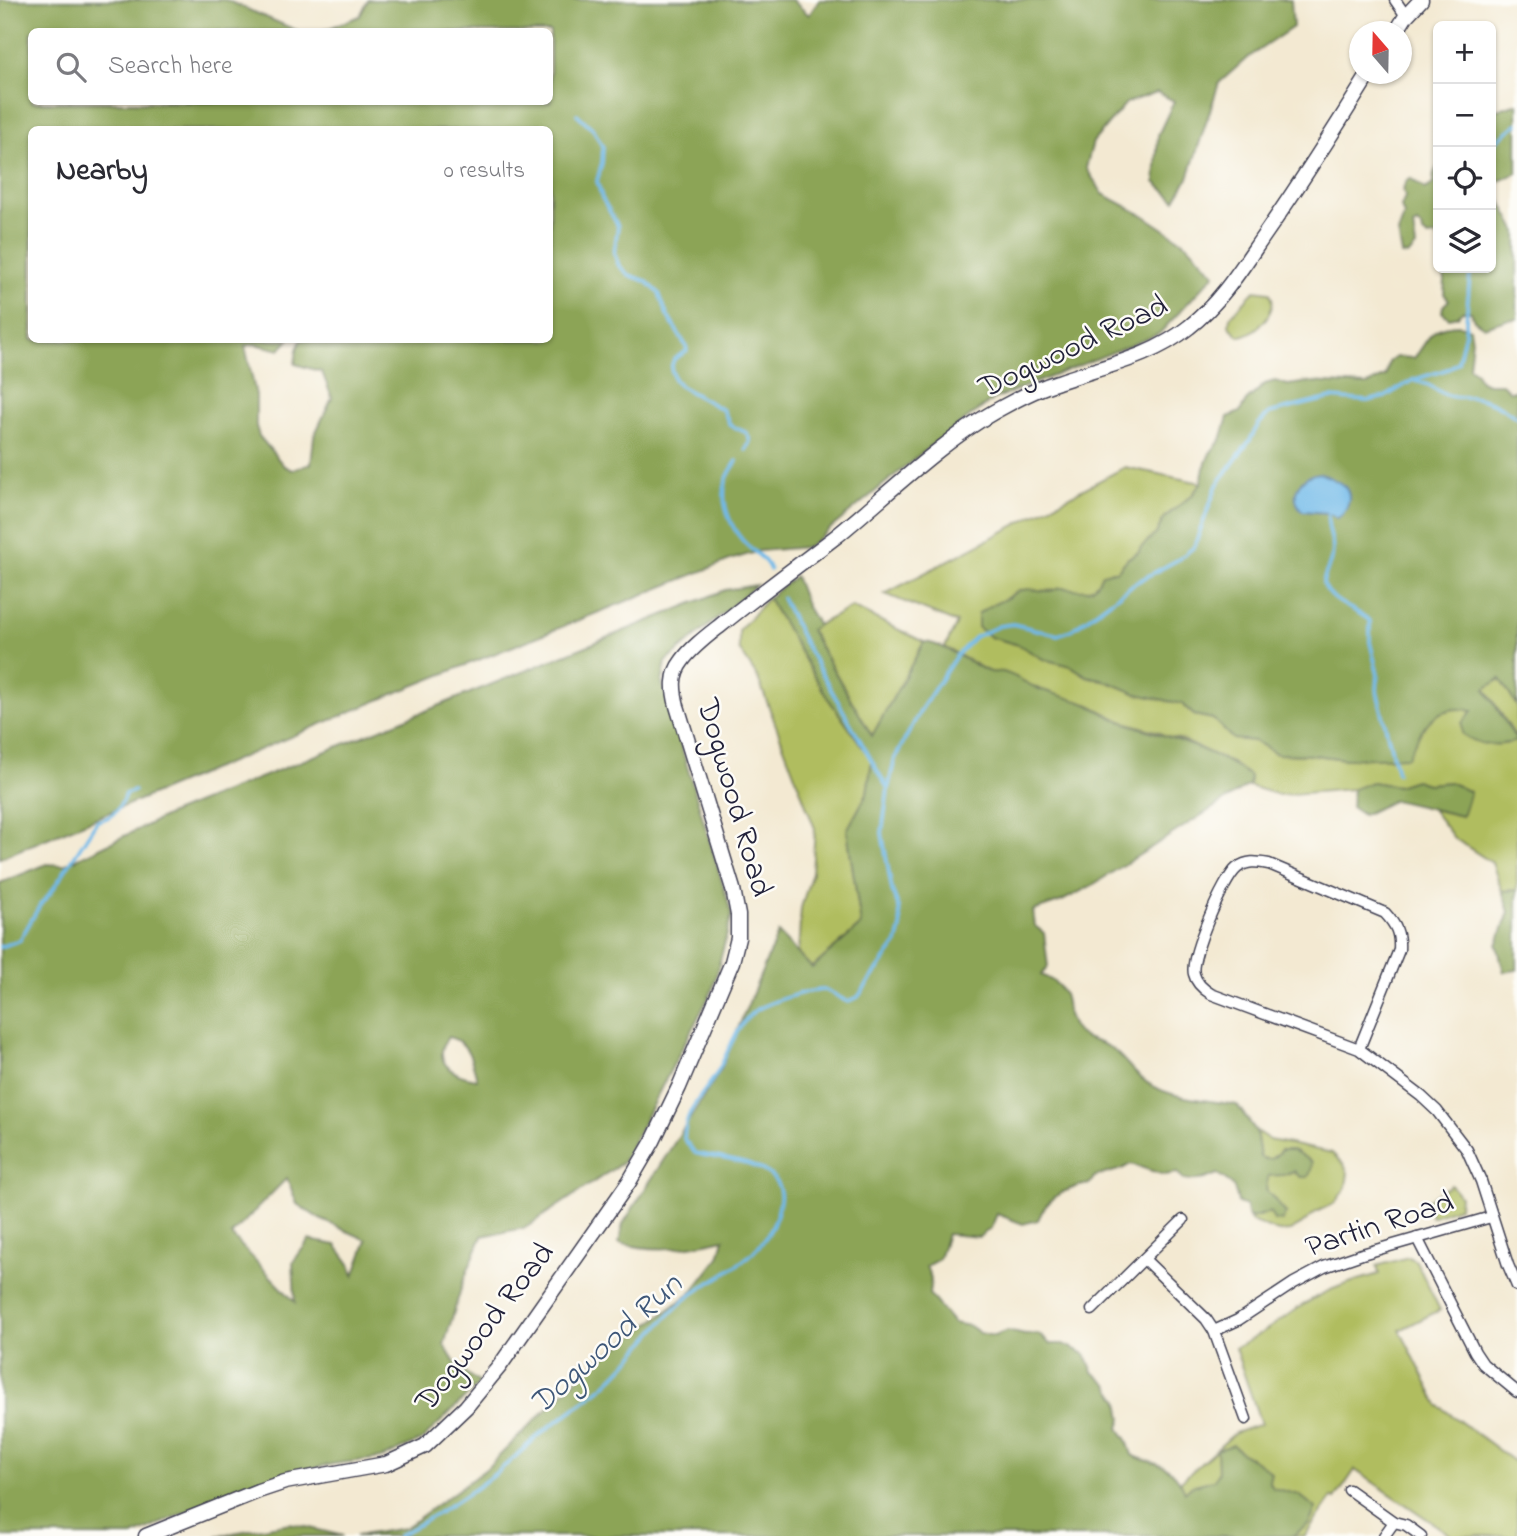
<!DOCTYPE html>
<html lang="en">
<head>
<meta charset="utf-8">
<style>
	:root { --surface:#fff; --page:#f7f7f7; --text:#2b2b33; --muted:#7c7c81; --line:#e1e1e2 }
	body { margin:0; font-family:"Indie Flower",sans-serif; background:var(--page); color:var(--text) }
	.controls { position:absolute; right:21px; top:21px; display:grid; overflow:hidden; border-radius:10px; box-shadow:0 2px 5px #0004 }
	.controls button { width:63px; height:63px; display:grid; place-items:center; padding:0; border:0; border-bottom:2px solid var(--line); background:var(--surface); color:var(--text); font:35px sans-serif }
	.compass { position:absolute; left:1349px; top:21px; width:63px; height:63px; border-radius:50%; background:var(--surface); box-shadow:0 2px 5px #0004; rotate:340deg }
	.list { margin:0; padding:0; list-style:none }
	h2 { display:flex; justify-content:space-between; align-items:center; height:91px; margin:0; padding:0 28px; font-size:30px }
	h2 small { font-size:23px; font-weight:400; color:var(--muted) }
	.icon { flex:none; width:38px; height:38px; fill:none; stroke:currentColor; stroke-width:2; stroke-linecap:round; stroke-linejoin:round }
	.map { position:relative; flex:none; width:1517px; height:1536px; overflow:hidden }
	.search { position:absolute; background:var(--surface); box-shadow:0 2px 5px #0004; left:28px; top:28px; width:525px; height:77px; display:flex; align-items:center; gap:18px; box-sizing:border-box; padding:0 24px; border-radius:10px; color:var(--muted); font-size:26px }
	.panel { position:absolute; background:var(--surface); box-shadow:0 2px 5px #0004; left:28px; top:126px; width:525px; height:217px; border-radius:10px }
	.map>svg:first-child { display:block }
	.green { fill:#b0bd5f; stroke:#69704d; stroke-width:2 }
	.forest { fill:#8ca456; stroke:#576348; stroke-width:2; fill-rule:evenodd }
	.water { fill:#71bae9; stroke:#4a6e92; stroke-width:2 }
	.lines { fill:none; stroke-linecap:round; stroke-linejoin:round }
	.stream { stroke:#71bae9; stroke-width:3.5 }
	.minor-casing { stroke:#414052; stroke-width:13 }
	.tertiary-casing { stroke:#414052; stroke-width:17 }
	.minor { stroke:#fff; stroke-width:10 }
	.tertiary { stroke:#fff; stroke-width:14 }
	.labels { text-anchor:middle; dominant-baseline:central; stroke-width:5; stroke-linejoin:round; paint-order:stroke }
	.street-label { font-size:32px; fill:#22223b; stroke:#fdfcf7 }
	.water-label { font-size:33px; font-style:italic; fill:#3e5778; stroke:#fdfcf7 }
</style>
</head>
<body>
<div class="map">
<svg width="1517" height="1536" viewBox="0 0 1517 1536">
	<rect width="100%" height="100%" fill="#fdfcf7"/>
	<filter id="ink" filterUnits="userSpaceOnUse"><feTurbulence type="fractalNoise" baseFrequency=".0143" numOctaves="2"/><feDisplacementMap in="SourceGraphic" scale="14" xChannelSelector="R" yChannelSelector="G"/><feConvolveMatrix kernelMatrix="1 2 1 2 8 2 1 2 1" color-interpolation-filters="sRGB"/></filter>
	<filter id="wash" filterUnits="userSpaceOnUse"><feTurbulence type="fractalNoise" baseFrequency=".00686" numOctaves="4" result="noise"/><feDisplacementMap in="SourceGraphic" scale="28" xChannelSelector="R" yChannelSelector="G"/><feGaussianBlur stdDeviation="1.57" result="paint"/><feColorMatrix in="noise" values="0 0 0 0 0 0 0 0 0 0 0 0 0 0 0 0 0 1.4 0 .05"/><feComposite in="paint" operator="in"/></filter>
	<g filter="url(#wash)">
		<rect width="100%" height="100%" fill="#f3e9d2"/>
		<g class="green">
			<path d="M 1255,290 L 1269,292 C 1282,308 1255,336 1239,336 L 1229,326 L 1230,317 Z"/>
			<path d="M 1125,467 L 1201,483 L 1192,495 L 1164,518 L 1156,534 L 1140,552 L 1128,558 L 1122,567 L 1118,571 L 1111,571 L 1091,589 L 1078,592 L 1068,589 L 1014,593 C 1004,602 991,603 978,614 L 978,627 L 990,637 L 1019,645 L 1043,659 L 1071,666 L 1087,676 L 1182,704 L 1194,715 L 1213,719 L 1233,739 L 1255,741 L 1277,754 L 1314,755 L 1345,759 L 1369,757 L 1418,735 L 1434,715 L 1457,707 L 1472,711 L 1503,744 L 1517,741 L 1517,890 L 1502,891 L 1492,863 L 1454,838 L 1432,809 L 1462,816 L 1469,792 L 1450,782 L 1427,784 L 1415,780 L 1397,786 L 1372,782 L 1353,789 L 1279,795 L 1249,786 L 1250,776 L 1232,763 L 1180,739 L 1169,738 L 1159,732 L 1121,721 L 1090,705 L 1038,689 L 1003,672 L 991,673 L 945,647 L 957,623 L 885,594 Z"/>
			<path d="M 768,598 L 827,697 L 872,760 L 867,793 L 847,831 L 861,925 L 812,968 L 798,953 L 801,908 L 812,872 L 815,829 L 758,678 L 739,649 L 739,630 Z"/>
			<path d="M 852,607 L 924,642 L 872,736 L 810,629 Z"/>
			<path d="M 1500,679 L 1517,706 L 1517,739 L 1485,688 Z"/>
			<path d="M 1256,1131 L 1270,1140 L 1332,1153 L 1344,1165 L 1348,1173 L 1346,1187 L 1335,1203 L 1316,1212 L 1301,1225 L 1290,1231 L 1278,1232 L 1251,1221 L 1247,1214 L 1252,1218 L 1271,1212 L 1286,1213 L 1266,1190 L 1268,1175 L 1283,1175 L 1294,1171 L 1281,1150 C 1274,1158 1270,1162 1260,1157 Z"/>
			<path d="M 1451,1185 L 1460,1196 L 1459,1207 L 1431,1217 L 1426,1201 Z"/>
			<path d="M 1408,1257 L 1416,1261 L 1440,1310 L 1400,1330 L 1438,1405 L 1517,1464 L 1517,1536 L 1452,1536 L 1355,1470 L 1335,1499 L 1332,1497 L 1305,1536 L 1138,1536 L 1134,1523 L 1235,1433 L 1261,1424 L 1235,1348 C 1265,1334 1289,1312 1318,1296 C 1337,1286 1358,1280 1379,1274 L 1377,1266 Z"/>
		</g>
		<g class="forest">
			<path d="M 0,0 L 226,0 L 298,31 L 32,32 L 32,102 L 550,102 L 550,32 L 322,31 L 360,16 L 368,0 L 792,0 L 809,15 L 819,0 L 1291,0 L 1293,27 L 1246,59 L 1219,83 L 1188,178 L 1175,200 L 1155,182 L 1158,135 L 1174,101 L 1157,92 L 1126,103 L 1093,142 L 1086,168 L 1103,194 L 1143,215 L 1188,245 L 1215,274 L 1159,334 L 994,399 L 929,447 L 808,547 L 759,551 L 730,560 L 398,692 L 0,858 ZM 32,130 L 550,130 L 550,340 L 301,340 L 297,349 L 295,364 L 322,372 L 332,398 L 314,436 L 311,464 L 292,470 L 284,466 L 259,436 L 256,426 L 256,395 L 245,346 L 254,344 L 280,350 L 289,340 L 32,340 Z"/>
			<path d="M 1517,103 L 1517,173 L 1499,181 L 1494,189 L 1517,232 L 1517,319 L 1506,320 L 1484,327 L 1474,320 L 1471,312 L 1462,311 L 1458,316 L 1449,318 L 1442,312 L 1443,306 L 1449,300 L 1444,294 L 1445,280 L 1442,268 L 1491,268 L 1491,112 Z"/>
			<path d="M 1438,166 L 1438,240 L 1436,236 L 1428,237 L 1423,233 L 1422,227 L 1417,224 L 1413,226 L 1416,247 L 1408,256 L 1402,255 L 1398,233 L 1404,216 L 1401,207 L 1405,197 C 1402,189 1403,184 1410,178 L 1425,189 L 1433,184 L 1434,173 Z"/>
			<path d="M 1459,325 L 1470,328 L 1472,340 L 1469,367 L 1476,372 L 1480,381 L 1488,384 L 1502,384 L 1509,391 L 1517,391 L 1517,706 L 1500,679 L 1485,689 L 1517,741 C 1494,747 1482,747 1462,734 L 1462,723 L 1472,711 C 1436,701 1421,728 1408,757 L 1345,759 L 1314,755 L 1277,754 L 1255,741 L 1233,739 L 1213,719 L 1194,715 L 1182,704 L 1137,694 L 1101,679 L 1087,676 L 1071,666 L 1043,659 L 1019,645 L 990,637 L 978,627 L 978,614 C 991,603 995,605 1007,598 C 1013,595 1016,591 1022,590 C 1032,587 1040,592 1049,591 C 1053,591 1056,589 1060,588 C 1080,587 1091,599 1102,574 L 1118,570 L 1128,558 L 1139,552 L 1140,548 L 1156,534 L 1164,518 L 1192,495 L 1201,483 L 1204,468 L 1210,453 L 1221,440 L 1228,417 L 1240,412 L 1246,401 L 1265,384 L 1275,381 L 1288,385 L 1309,382 L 1367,385 L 1386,376 L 1389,362 L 1396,357 L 1414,358 C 1431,338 1428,326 1459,325 Z"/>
			<path d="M 795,576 L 807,607 L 818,625 L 810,630 L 872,736 L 924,642 C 949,645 965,662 987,671 C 993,674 997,671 1003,672 C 1016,675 1029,686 1042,690 C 1058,695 1074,699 1089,705 C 1100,710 1111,718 1123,722 C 1166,736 1212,749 1250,776 L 1249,785 L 1091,886 L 1062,901 L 1033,911 L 1035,926 L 1044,933 L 1048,967 L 1041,975 C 1078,990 1058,1008 1076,1031 C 1083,1040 1099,1041 1109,1047 C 1122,1055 1129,1068 1140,1077 C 1165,1100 1206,1099 1237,1105 L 1256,1131 L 1260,1157 C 1270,1162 1274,1158 1281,1150 L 1293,1150 L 1312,1162 L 1311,1171 L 1308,1177 L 1300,1177 L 1294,1171 L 1283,1175 L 1268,1176 L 1266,1190 L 1286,1213 L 1282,1221 L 1274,1220 L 1270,1212 L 1251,1218 L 1247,1214 L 1246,1206 L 1238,1203 C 1236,1187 1231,1182 1217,1174 C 1204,1180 1197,1182 1183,1179 L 1178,1173 L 1164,1175 L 1131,1164 L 1122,1169 L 1094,1177 L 1090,1184 C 1067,1187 1047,1197 1038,1220 L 1023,1224 L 997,1214 L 991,1228 L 979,1237 L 947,1234 L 939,1259 L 926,1266 L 931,1279 L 929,1294 L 953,1323 L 970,1326 L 980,1333 L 994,1336 L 1008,1331 L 1025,1335 L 1038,1334 L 1050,1344 L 1063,1344 L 1085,1354 L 1093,1372 L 1108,1385 L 1119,1401 L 1122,1419 L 1119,1428 L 1127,1440 L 1132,1455 C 1157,1467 1173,1461 1185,1492 L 1191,1486 L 1214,1480 L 1218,1472 L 1217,1450 L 1233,1445 C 1244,1458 1261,1460 1271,1473 L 1269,1481 L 1273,1488 L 1299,1495 L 1316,1508 L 1309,1524 L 1292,1536 L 355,1536 L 405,1528 L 486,1469 L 584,1372 L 691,1293 L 719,1257 L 724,1239 C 686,1248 657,1253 619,1243 L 623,1224 L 721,1069 L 778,933 L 812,968 L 861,925 L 847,830 L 867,794 L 872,760 L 827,697 L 768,598 Z"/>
			<path d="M 756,585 L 666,662 L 662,683 L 732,915 L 712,991 L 622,1163 L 525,1228 L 482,1236 L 463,1282 L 444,1345 L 459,1369 L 480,1383 L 422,1440 L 382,1458 L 333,1464 L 285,1475 L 199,1506 L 133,1536 L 0,1536 L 0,883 L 47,864 L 64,865 L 168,815 L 725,590 ZM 448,1037 C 469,1041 472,1061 477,1079 C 453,1076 431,1062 448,1037 ZM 287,1178 L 297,1204 L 320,1219 L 367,1240 L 354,1276 L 350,1264 L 336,1245 L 309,1240 L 293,1262 L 295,1302 L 231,1235 Z"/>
			<path d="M 1415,780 L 1427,784 L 1450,782 L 1470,792 L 1462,816 L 1394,800 L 1363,815 L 1351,807 L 1353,789 L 1372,782 L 1397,786 Z"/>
			<path d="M 1517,890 L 1517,970 L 1504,972 L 1497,945 L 1509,912 L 1502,891 Z"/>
			<path d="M 290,1523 L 343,1536 L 216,1536 Z"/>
		</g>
		<path class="water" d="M 1320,473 C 1328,477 1340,481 1346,488 C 1353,497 1347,513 1337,518 L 1328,513 L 1302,511 C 1288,494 1300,475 1320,473 Z"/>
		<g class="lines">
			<g class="stream">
				<path d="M 577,114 L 593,129 L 603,147 L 602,163 L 597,181 L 602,198 L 618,226 L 614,253 L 619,266 L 629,275 L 646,281 L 659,293 L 667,315 L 686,346 L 687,351 L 674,359 L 671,368 L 674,379 L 680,386 L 723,410 L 730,425 L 747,433 L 750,441 L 746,450"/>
				<path d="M 1491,149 L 1497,140 L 1517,124"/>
				<path d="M 1416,381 C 1429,383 1436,391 1447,395 C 1455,398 1462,397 1470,397 C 1489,399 1502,407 1517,418"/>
				<path d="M 737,461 C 732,469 726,476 725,486 C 721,507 733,532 748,546 C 756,554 766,559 770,570"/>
				<path d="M 1328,513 C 1326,526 1332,536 1333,549 C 1333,561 1325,571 1323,583 C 1332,605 1354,607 1370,621 L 1370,642 L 1378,675 L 1377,691 L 1397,773"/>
				<path d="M 782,598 L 805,644 L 888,789"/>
				<path d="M 0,947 L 20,940 L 40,905 L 52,891 L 97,821 C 113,818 120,809 125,794 L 134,791"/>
				<path d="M 398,1536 C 433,1517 464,1498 496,1473 C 514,1459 530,1442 548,1428 C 568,1413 588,1400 607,1383 C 633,1360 653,1329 679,1305 C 713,1274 762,1264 777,1214 C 779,1205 782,1197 779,1188 C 771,1161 717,1159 695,1153 L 684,1139 C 685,1108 702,1097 717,1073 C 727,1055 736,1027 752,1013 C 764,1003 809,989 824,990 C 831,991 841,999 848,1002 L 858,997 L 897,943 L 901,928 L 899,908 L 892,890 L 882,833 L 888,789 L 895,758 L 922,708 L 956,656 L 975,637 L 999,626 L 1013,624 L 1058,635 L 1073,629 L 1135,583 L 1179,559 L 1194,547 L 1217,485 L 1250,440 L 1258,425 L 1269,413 L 1331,398 L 1367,401 L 1385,397 L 1413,380 L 1448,369 L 1458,362 L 1465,333 L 1470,275 L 1466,268"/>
			</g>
		</g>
	</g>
	<g filter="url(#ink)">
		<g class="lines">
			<defs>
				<g id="minor">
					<path d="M 1395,0 L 1406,16"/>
					<path d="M 1359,1049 L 1399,950 C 1400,933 1396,925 1385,913 L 1269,864 C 1257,862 1248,860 1237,868 C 1224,878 1189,958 1194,974 C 1196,983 1203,989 1211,994 L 1359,1049 L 1421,1096 L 1437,1111 L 1467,1150 L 1481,1181 L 1508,1265 L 1517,1286"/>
					<path d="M 1417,1238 L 1475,1352 L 1483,1364 L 1517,1392"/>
					<path d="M 1144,1259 L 1206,1319 L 1214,1331 L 1246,1419"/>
					<path d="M 1092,1310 L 1183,1220"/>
					<path d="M 1214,1331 L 1238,1320 L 1294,1283 L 1324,1267 L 1362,1254 L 1491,1217"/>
					<path d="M 1349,1490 L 1394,1522 L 1406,1525 L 1421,1536"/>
					<path d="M 1384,1536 L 1394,1522"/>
				</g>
				<g id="tertiary">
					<path d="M 1396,32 L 1406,16 L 1421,0"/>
					<path d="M 146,1536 L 258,1491 L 285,1482 L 386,1464 L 425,1446 L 466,1407 L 499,1367 L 629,1182 L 653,1141 L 679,1087 L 732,962 L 738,938 L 738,915 L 733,889 L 677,706 C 673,690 671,675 682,661 C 692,647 707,636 721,625 C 759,594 799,565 838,535 C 888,494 945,438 1001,408 C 1019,398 1038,388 1058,382 C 1104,366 1151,358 1189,327 C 1220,303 1241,269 1263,237 C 1300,184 1335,129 1369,74"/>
				</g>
			</defs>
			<use href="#minor" class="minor-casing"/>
			<use href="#tertiary" class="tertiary-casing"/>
			<use href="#minor" class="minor"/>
			<use href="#tertiary" class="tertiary"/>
		</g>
	</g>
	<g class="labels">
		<g class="street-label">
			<text transform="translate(1074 348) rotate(-25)">Dogwood Road</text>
			<text transform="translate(733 798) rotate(74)">Dogwood Road</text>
			<text transform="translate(1380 1226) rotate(-18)">Partin Road</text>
			<text transform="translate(486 1328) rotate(-52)">Dogwood Road</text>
		</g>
		<g class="water-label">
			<text transform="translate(607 1345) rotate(-42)">Dogwood Run</text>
		</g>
	</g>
</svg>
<div class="controls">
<button>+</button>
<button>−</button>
<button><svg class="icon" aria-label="locate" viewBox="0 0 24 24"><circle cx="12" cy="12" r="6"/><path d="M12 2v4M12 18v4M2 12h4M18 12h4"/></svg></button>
<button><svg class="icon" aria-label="layers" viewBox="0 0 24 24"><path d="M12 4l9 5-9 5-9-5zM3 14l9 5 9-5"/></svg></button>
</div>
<svg class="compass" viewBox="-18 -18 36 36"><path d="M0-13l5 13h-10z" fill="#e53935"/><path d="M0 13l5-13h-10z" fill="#7c7c81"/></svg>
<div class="search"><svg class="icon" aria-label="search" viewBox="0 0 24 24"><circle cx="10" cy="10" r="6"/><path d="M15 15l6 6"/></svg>Search here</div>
<section class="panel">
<h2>Nearby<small>0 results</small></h2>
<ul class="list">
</ul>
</section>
</div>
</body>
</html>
